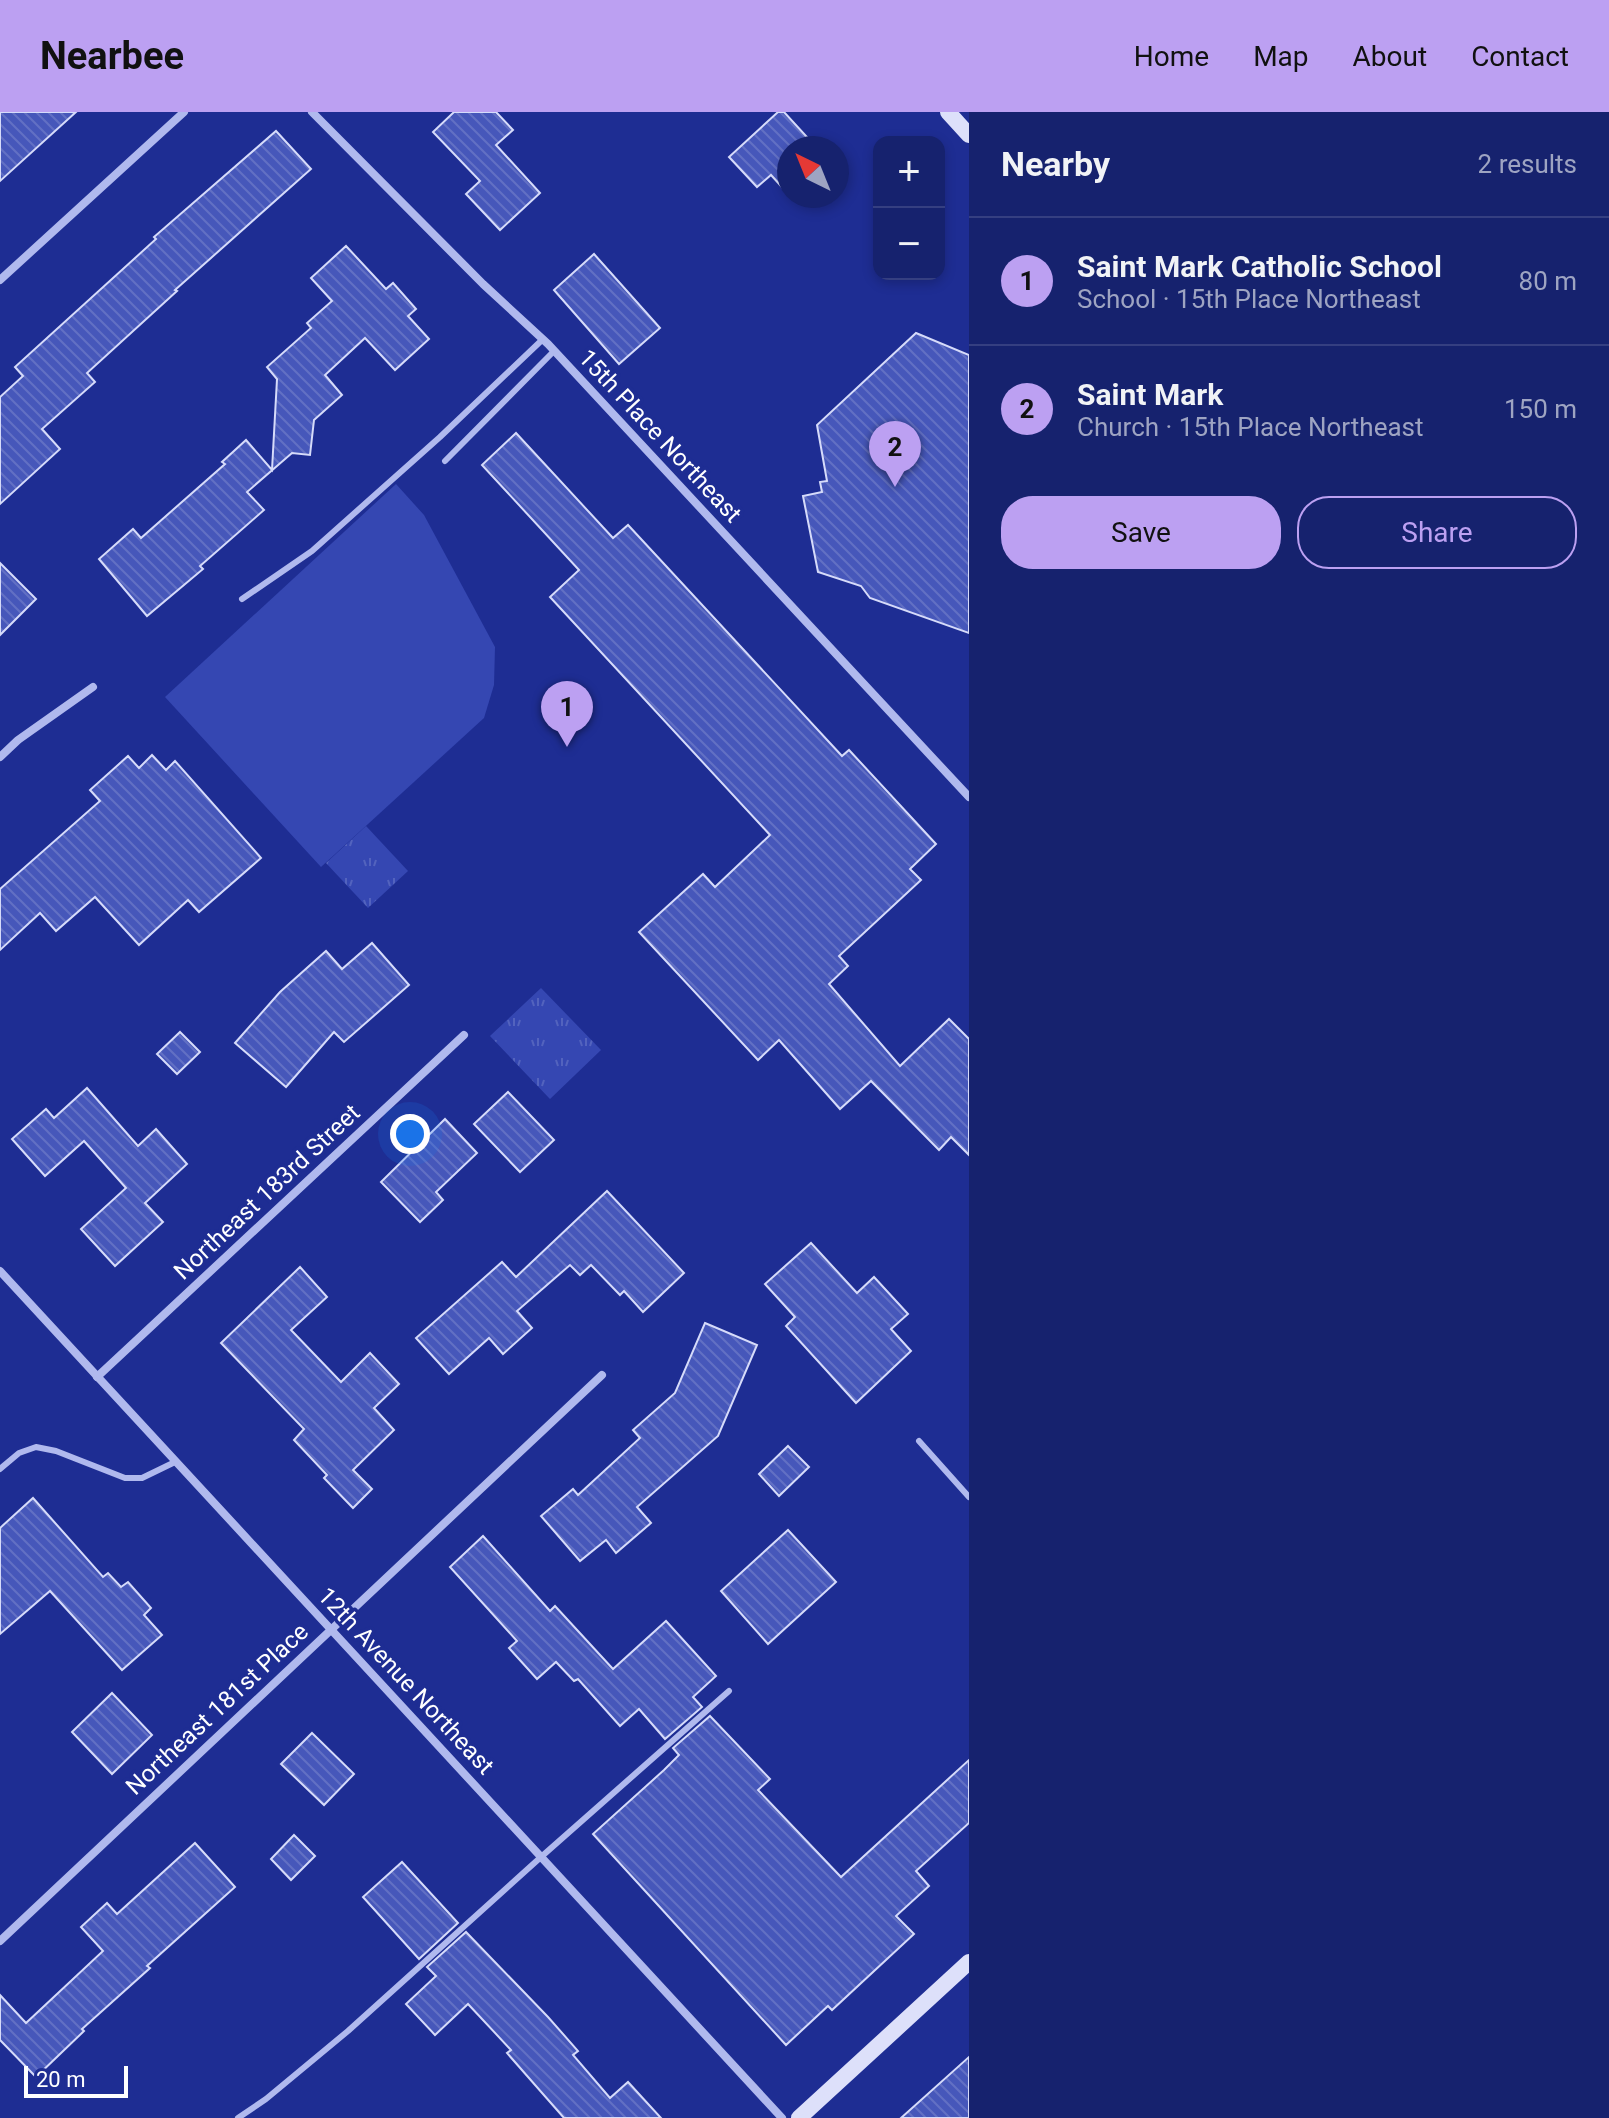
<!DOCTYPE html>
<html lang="en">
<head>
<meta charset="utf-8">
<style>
	:root { --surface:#16226e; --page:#1f2a73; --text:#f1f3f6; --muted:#9ea4c2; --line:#353f81; --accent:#bca0f2 }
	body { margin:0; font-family:Roboto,sans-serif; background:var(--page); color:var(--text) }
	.controls { position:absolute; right:24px; top:24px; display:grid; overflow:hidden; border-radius:16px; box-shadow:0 4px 12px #0003 }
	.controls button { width:72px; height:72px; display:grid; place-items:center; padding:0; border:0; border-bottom:2px solid var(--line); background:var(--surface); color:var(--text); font:40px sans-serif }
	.compass { position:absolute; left:777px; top:24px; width:72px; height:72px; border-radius:50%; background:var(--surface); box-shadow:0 4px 12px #0003; rotate:317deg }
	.scale { position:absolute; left:24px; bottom:20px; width:104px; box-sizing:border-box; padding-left:8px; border:4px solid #fff; border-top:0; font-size:22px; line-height:28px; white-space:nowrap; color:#fff; -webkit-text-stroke:6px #1e2d93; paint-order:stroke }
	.you { position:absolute; left:410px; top:1022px; width:28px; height:28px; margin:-20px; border:6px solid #fff; border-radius:50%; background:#1a73e8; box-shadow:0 0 0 12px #1a73e833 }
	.badge { display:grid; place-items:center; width:52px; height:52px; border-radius:50%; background:var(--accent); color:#111; font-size:26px; font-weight:700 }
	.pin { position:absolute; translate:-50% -66px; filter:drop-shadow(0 2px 4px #0008) }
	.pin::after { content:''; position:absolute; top:42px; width:28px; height:24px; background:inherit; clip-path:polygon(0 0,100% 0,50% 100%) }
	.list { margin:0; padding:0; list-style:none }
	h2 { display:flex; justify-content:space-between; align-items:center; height:104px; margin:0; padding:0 32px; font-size:34px }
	h2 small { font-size:26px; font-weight:400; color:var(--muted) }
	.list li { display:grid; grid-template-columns:52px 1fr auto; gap:24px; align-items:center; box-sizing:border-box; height:128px; padding:0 32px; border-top:2px solid var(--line) }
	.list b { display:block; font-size:30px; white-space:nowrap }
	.list p { margin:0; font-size:26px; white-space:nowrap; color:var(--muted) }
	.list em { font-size:26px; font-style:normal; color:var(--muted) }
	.actions { display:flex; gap:16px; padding:24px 32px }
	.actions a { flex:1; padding:18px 0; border:2px solid var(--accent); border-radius:32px; text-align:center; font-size:28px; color:var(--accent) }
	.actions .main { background:var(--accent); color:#111 }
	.map { position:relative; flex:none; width:969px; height:2006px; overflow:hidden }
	header { display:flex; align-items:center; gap:48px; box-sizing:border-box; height:112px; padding:0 40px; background:var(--accent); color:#111 }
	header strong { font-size:38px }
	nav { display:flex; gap:44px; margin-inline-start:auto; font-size:28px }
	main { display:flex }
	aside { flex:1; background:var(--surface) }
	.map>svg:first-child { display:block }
	.grass { fill:url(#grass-tufts) }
	.pitch { fill:#3547b2 }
	.building { fill:url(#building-back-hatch); stroke:#d6dbfa; stroke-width:2 }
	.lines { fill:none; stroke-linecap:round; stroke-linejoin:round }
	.lane { stroke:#b0b9ee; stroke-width:6 }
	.street { stroke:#b0b9ee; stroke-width:8 }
	.secondary { stroke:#dde0fa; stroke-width:16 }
	.labels { text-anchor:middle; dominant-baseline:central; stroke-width:7; stroke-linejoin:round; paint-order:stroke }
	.street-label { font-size:24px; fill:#fff; stroke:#1e2d93 }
</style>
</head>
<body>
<header>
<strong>Nearbee</strong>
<nav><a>Home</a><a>Map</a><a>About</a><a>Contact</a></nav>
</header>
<main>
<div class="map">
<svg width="969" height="2006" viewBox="0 0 969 2006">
	<defs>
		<pattern id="grass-tufts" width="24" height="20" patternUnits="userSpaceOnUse" patternTransform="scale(2)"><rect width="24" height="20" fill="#3547b2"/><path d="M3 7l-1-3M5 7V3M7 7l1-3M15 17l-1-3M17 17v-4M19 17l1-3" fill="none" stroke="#5363be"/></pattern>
		<pattern id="building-back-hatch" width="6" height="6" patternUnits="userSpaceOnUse" patternTransform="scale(2)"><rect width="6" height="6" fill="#4657ba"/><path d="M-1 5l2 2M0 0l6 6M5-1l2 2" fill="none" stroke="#6270c4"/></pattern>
	</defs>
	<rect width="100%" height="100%" fill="#1e2d93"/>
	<g class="grass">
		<path d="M 366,714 L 408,759 L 368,796 L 326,751 Z"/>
		<path d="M 541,876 L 601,938 L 550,987 L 490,924 Z"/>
	</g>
	<path class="pitch" d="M 396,372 L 424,403 L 495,535 L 494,573 L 484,606 L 321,755 L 165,585 Z"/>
	<g class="building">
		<path d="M 0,0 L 76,0 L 0,69 Z"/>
		<path d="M 454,0 L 496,0 L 513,18 L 496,33 L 540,81 L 500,118 L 466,82 L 480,69 L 433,20 Z"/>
		<path d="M 778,0 L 784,0 L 817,36 L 789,36 L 789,83 L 771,63 L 757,75 L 729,45 Z"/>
		<path d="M 276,19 L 311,57 L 175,178 L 177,179 L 87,261 L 95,270 L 42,317 L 60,337 L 0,392 L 0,285 L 23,264 L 15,255 L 156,127 L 154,125 Z"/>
		<path d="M 346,134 L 386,177 L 393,171 L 416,197 L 408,204 L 429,227 L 395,258 L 365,226 L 325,263 L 342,283 L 314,308 L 310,343 L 292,341 L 247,380 L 264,398 L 200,454 L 203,457 L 147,504 L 99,447 L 133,417 L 141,426 L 225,352 L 222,350 L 246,328 L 272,358 L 277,267 L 267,255 L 311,216 L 307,211 L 332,189 L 311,166 Z"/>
		<path d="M 594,142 L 660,216 L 619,252 L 554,178 Z"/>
		<path d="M 916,221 L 969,243 L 969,521 L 870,486 L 861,474 L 818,460 L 803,384 L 822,380 L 820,370 L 827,369 L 817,313 Z"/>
		<path d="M 516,321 L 613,426 L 628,413 L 842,644 L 849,638 L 936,732 L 910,757 L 921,768 L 839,844 L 848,854 L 829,872 L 900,954 L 949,907 L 969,927 L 969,1043 L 951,1025 L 939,1038 L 871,969 L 840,997 L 779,928 L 758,948 L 639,820 L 703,762 L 715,775 L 770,723 L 550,485 L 579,458 L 482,353 Z"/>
		<path d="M 0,451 L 36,487 L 0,523 Z"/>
		<path d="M 152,643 L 166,658 L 175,649 L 261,746 L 199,800 L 188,788 L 139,833 L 95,785 L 56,819 L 40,801 L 0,838 L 0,777 L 100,689 L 90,678 L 128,644 L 139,656 Z"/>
		<path d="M 372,831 L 409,873 L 344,930 L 334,920 L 286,975 L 235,931 L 280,880 L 326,839 L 342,857 Z"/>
		<path d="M 180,920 L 200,940 L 177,962 L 157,942 Z"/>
		<path d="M 87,976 L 138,1034 L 156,1017 L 187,1052 L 145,1091 L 163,1110 L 115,1154 L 81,1117 L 126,1076 L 84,1029 L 45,1064 L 12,1027 L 46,997 L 54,1006 Z"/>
		<path d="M 508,980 L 554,1028 L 520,1060 L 474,1012 Z"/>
		<path d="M 445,1007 L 477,1041 L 436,1080 L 443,1088 L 420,1110 L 381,1070 Z"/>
		<path d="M 607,1079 L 684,1161 L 643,1200 L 624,1179 L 620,1183 L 591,1153 L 580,1163 L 570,1153 L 517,1199 L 532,1216 L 503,1242 L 489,1226 L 449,1262 L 416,1226 L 502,1150 L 516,1165 Z"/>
		<path d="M 811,1131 L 857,1181 L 874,1165 L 908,1202 L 891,1217 L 911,1239 L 856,1291 L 786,1214 L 795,1205 L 765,1172 Z"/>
		<path d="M 300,1155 L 327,1185 L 291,1218 L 341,1270 L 370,1241 L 399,1272 L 374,1296 L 394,1318 L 353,1358 L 372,1377 L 353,1396 L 324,1366 L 327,1363 L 294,1328 L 304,1317 L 221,1231 Z"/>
		<path d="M 705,1211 L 757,1233 L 718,1324 L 637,1395 L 651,1411 L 616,1441 L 606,1428 L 580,1449 L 541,1404 L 573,1377 L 578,1383 L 640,1326 L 633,1318 L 675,1281 Z"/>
		<path d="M 788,1334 L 809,1355 L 779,1384 L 759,1362 Z"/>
		<path d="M 33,1386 L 103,1465 L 108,1461 L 121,1475 L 128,1470 L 151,1496 L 144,1503 L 162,1523 L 122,1558 L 50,1479 L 0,1522 L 0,1416 Z"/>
		<path d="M 788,1418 L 836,1470 L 768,1532 L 721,1479 Z"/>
		<path d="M 483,1424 L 550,1499 L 555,1494 L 613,1557 L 666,1509 L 716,1564 L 693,1585 L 702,1595 L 665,1627 L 639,1597 L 620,1614 L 578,1567 L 574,1569 L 556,1550 L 537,1567 L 509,1536 L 517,1529 L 450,1455 Z"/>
		<path d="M 112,1581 L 152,1623 L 112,1662 L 72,1620 Z"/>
		<path d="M 710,1604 L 770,1667 L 758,1678 L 841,1765 L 969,1648 L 969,1711 L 916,1759 L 929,1774 L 896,1804 L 914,1822 L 832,1898 L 828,1894 L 786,1933 L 593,1722 L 664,1658 L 679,1643 L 673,1636 Z"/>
		<path d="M 312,1621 L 354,1662 L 324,1693 L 281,1652 Z"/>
		<path d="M 294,1723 L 315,1744 L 291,1768 L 271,1747 Z"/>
		<path d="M 195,1731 L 235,1775 L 147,1854 L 150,1856 L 82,1917 L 84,1919 L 36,1965 L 0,1928 L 0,1883 L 26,1911 L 103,1839 L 81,1815 L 107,1791 L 117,1802 Z"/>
		<path d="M 402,1750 L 458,1811 L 419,1847 L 363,1785 Z"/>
		<path d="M 466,1820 L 548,1905 L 578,1939 L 573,1943 L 610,1986 L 628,1970 L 661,2006 L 564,2006 L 507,1941 L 511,1938 L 468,1892 L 435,1923 L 406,1892 L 436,1864 L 427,1855 Z"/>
		<path d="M 969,1945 L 969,2006 L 901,2006 Z"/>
	</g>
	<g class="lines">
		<g class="lane">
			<path d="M 445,349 L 554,239"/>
			<path d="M 242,487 L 312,439 L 440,325 L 542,228"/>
			<path d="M 919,1329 L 969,1385"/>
			<path d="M 0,1357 L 19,1341 L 36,1335 L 56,1339 L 125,1366 L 142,1366 L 175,1350"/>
			<path d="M 238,2006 L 266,1987 L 348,1919 L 541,1745 L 729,1579"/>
		</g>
		<g class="street">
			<path d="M 312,0 L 483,172 L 548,232 L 969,685"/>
			<path d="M 0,168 L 184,0"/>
			<path d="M 0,645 L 18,628 L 93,575"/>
			<path d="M 0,1159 L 782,2006"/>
			<path d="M 97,1265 L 464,923"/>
			<path d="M 0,1829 L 602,1263"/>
		</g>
		<g class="secondary">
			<path d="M 948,0 L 969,23"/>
			<path d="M 799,2006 L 969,1850"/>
		</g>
	</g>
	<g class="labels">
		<g class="street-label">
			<text transform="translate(660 324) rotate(47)">15th Place Northeast</text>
			<text transform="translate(267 1080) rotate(-43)">Northeast 183rd Street</text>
			<text transform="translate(406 1569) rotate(47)">12th Avenue Northeast</text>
			<text transform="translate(217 1597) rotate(-43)">Northeast 181st Place</text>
		</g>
	</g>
</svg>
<div class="controls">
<button>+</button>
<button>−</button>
</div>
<svg class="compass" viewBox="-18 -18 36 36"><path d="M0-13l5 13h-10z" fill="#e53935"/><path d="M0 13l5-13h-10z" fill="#9ea4c2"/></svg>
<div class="scale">20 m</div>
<div class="you"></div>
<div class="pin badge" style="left:567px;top:635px">1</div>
<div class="pin badge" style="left:895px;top:375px">2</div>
</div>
<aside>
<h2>Nearby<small>2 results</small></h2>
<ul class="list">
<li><span class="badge">1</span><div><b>Saint Mark Catholic School</b><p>School · 15th Place Northeast</p></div><em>80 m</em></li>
<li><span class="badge">2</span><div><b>Saint Mark</b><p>Church · 15th Place Northeast</p></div><em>150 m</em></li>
</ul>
<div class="actions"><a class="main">Save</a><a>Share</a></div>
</aside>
</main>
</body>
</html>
